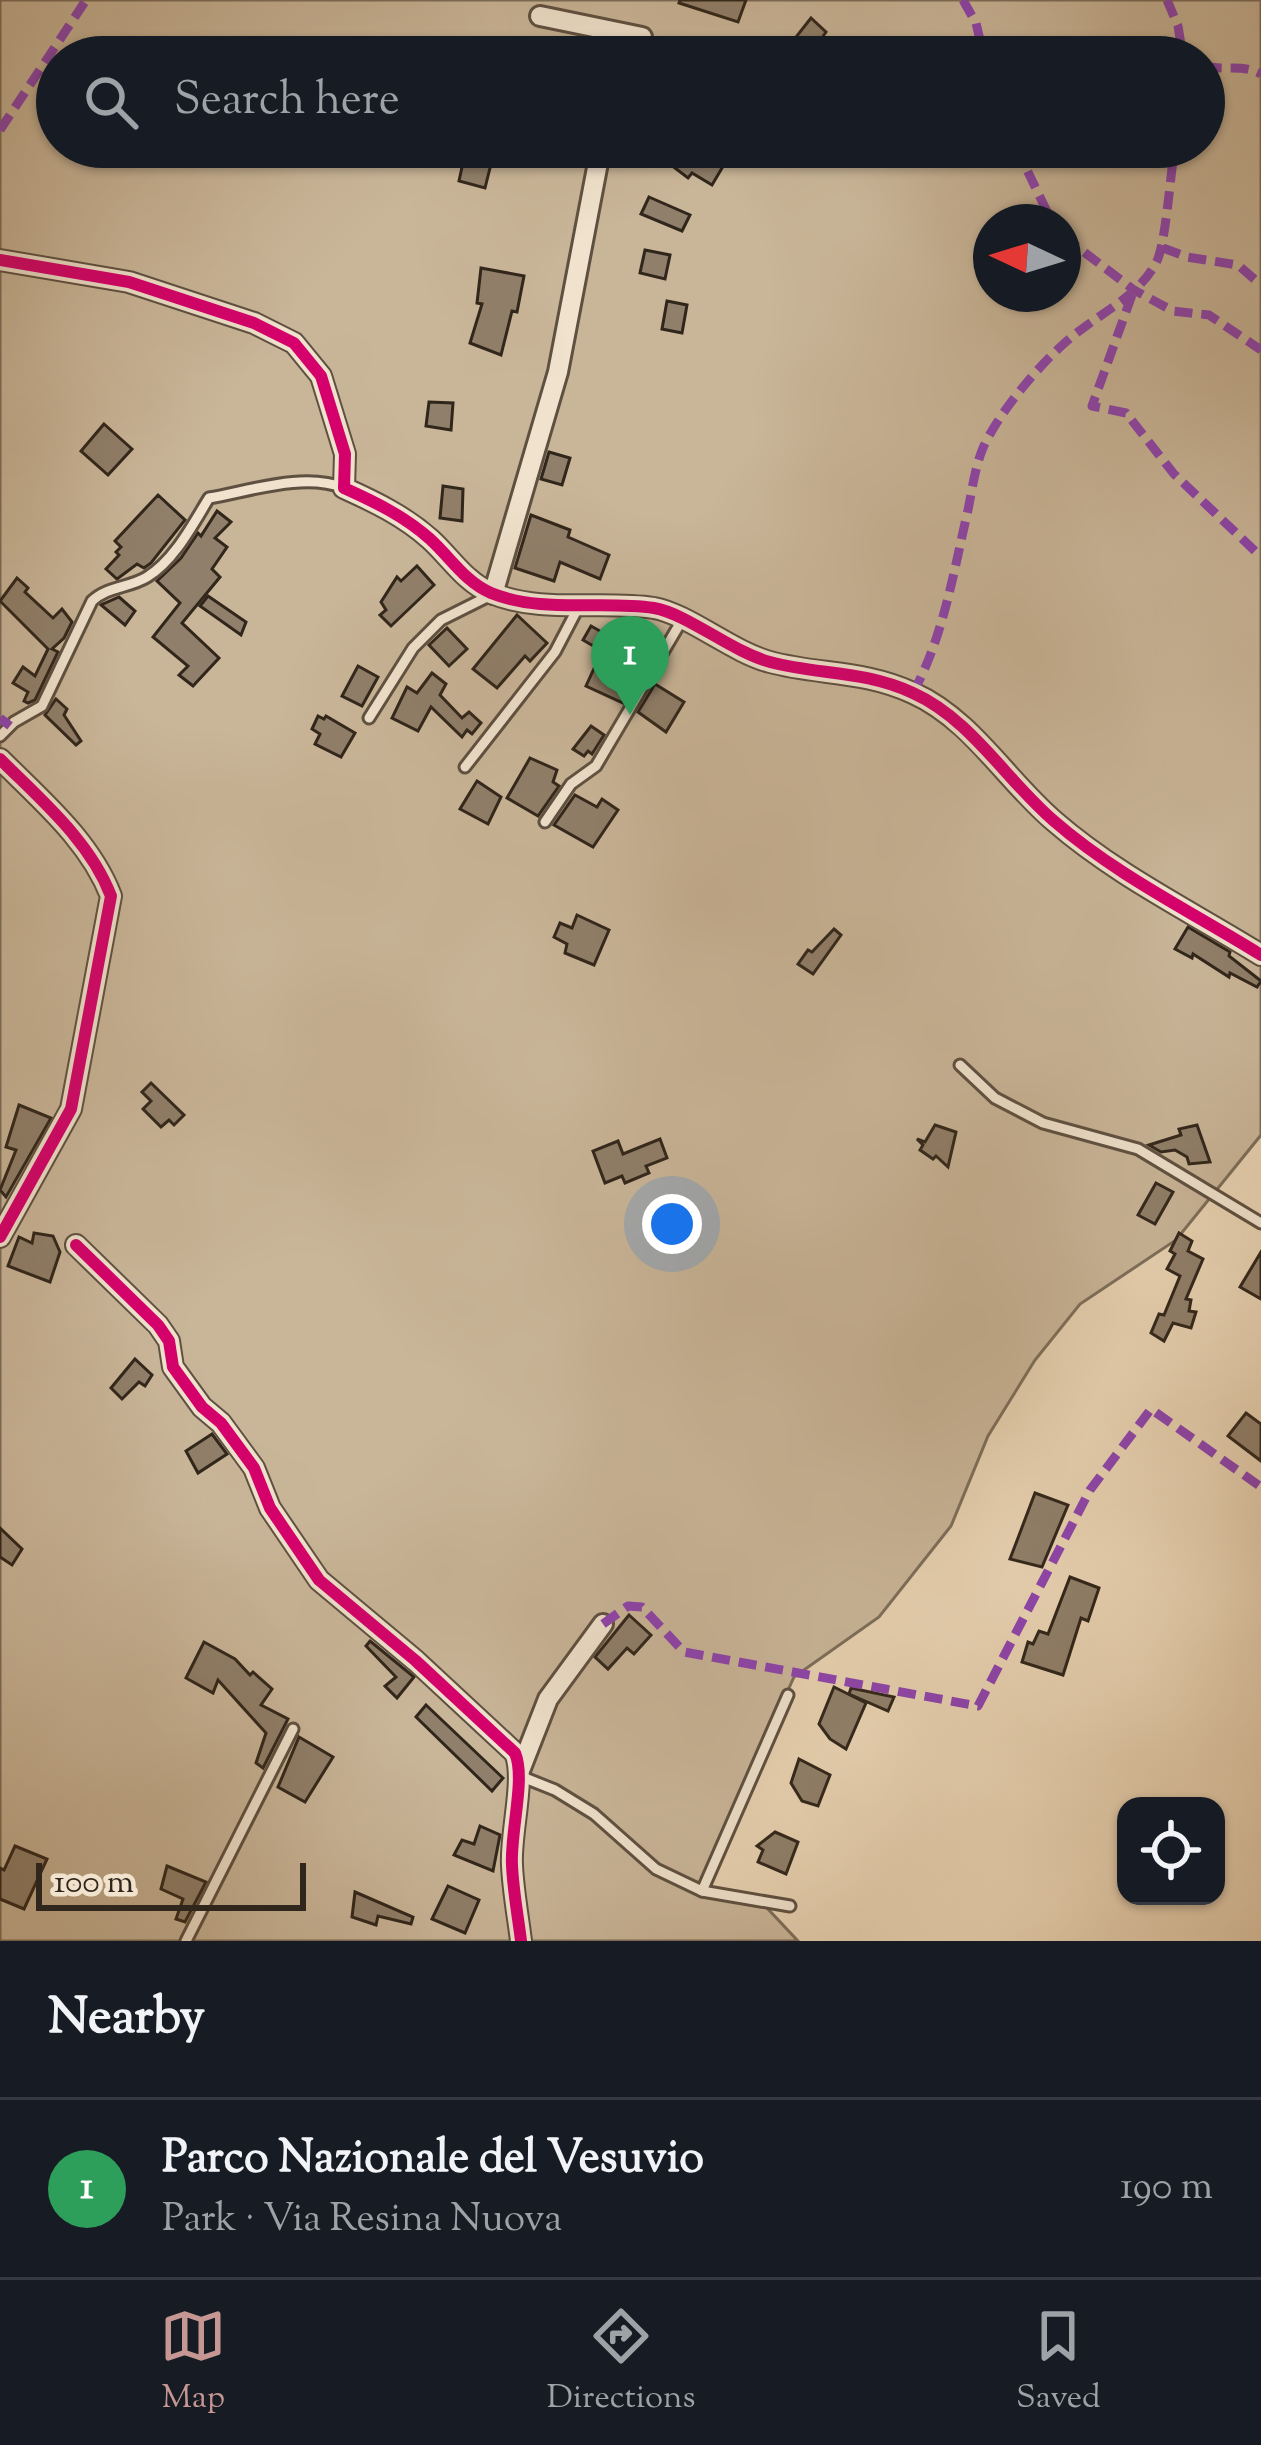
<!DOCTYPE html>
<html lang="en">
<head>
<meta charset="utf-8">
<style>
	:root { --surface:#171b24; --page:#20242c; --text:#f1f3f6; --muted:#9ea1a6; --line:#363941; --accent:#c59692 }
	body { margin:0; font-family:"Sorts Mill Goudy",serif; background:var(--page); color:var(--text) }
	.controls { position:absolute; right:36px; bottom:36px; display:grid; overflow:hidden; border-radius:24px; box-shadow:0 3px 9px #0004 }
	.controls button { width:108px; height:108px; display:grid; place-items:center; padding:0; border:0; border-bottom:3px solid var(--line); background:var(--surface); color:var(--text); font:60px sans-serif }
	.compass { position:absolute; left:973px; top:204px; width:108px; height:108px; border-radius:50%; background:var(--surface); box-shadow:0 3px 9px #0004; rotate:274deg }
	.scale { position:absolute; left:36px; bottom:30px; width:270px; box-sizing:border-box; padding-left:12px; border:6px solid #31261b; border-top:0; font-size:33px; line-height:42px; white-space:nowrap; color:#31261b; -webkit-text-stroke:9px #f0e2cd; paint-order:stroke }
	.you { position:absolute; left:672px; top:1224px; width:42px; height:42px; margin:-30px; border:9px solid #fff; border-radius:50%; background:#1a73e8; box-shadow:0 0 0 18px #1a73e833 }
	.badge { display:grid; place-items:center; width:78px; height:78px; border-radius:50%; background:var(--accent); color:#fff; font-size:39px; font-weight:700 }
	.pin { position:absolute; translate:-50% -99px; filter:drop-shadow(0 3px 6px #0008) }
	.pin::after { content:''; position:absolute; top:63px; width:42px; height:36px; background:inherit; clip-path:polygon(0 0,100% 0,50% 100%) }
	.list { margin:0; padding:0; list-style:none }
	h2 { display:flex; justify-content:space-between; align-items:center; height:156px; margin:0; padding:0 48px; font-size:51px }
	h2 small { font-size:39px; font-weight:400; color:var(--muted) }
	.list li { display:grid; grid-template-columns:78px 1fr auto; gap:36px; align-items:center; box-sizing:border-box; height:180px; padding:0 48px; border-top:3px solid var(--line) }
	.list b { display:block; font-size:45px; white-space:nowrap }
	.list p { margin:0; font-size:39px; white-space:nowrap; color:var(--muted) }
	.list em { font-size:39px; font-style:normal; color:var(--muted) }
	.icon { flex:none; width:66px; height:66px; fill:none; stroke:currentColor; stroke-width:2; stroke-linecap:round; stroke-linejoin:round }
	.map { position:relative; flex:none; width:1261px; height:1941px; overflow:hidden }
	.search { position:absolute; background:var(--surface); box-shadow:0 3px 9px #0004; left:36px; right:36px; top:36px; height:132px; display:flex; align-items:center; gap:30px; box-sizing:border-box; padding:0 42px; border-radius:66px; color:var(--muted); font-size:45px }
	.sheet { height:336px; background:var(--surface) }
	nav { display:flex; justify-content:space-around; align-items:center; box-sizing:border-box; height:168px; border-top:3px solid var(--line); background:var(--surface); font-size:33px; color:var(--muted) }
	nav a { display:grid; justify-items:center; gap:6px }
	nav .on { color:var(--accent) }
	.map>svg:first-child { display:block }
	.green { fill:#c9b598; stroke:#7d6e5a; stroke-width:3; fill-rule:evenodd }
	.building { fill:#907f6a; stroke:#31261b; stroke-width:3 }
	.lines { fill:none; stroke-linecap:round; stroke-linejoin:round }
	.service-casing { stroke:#5f5141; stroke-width:15 }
	.minor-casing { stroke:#5f5141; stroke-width:24 }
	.service { stroke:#f0e2cd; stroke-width:9 }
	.minor { stroke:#f0e2cd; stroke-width:18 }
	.quiet { stroke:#8e44ad; stroke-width:9; stroke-dasharray:18 9; stroke-linecap:butt }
	.cycleway-casing { stroke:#f0e2cd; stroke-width:20 }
	.cycleway { stroke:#d6006c; stroke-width:12 }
</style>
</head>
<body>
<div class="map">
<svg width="1261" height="1941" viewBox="0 0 1261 1941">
	<rect width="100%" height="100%" fill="#e8d2b2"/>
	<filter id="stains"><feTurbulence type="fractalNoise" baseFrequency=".00167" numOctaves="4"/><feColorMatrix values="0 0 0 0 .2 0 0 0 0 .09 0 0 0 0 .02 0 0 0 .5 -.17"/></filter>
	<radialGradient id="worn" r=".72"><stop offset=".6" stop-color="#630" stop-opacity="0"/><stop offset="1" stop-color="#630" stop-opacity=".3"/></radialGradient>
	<path class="green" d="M 0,0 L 1261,0 L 1261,1135 L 1176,1240 L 1080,1304 L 1035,1360 L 988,1436 L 951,1526 L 879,1617 L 794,1677 L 696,1893 L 766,1907 L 798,1941 L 0,1941 ZM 57,57 L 1204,57 L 1204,147 L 57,147 ZM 991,222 L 1063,222 L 1063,294 L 991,294 Z"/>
	<g class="building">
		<path d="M 680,0 L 746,0 L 738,22 L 679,3 Z"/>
		<path d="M 811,18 L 826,32 L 812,52 L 796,37 Z"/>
		<path d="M 684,147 L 740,147 L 732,165 L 725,163 L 712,185 L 692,173 L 688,178 L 671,165 Z"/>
		<path d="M 464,158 L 491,164 L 485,188 L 459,181 Z"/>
		<path d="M 649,197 L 690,215 L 682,231 L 641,214 Z"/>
		<path d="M 645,250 L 670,255 L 665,279 L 640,273 Z"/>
		<path d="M 481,268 L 524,276 L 517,312 L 512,311 L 501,355 L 470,343 L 482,304 L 477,303 Z"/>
		<path d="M 667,301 L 687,305 L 682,333 L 662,329 Z"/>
		<path d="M 429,402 L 453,403 L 451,430 L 426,426 Z"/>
		<path d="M 104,424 L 132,449 L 108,475 L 81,451 Z"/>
		<path d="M 549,452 L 570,458 L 562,485 L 541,479 Z"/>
		<path d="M 443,486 L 463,489 L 462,521 L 440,518 Z"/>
		<path d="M 158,495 L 185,520 L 151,563 L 144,568 L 137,564 L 117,579 L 106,569 L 119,555 L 116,552 L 121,547 L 115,541 Z"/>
		<path d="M 217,511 L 231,522 L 215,538 L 227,547 L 212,569 L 220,577 L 182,623 L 219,658 L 193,686 L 179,675 L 188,666 L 153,637 L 180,603 L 157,581 L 181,558 L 198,533 L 201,536 Z"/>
		<path d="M 531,515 L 570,530 L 568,537 L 609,555 L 600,579 L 560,562 L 554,581 L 515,568 Z"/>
		<path d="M 417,566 L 434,585 L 391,626 L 380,615 L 386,610 L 381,602 L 397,577 L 401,581 Z"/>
		<path d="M 17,578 L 28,588 L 25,592 L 53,618 L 62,609 L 72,622 L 64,638 L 52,649 L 58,652 L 35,700 L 28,703 L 24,701 L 28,692 L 13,683 L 23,667 L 35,676 L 48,649 L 0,601 Z"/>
		<path d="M 208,596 L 246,622 L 241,635 L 200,606 Z"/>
		<path d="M 119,597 L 135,611 L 125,625 L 101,605 Z"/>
		<path d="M 517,615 L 547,643 L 530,661 L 525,656 L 497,688 L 473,669 Z"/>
		<path d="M 631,624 L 650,635 L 652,645 L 648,660 L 623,703 L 586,686 L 602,651 L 583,640 L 591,626 L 621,643 Z"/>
		<path d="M 447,628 L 467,649 L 449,666 L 429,645 Z"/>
		<path d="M 358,666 L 378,677 L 362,706 L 342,696 Z"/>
		<path d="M 432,673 L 446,684 L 440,695 L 462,718 L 469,712 L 481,723 L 472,734 L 467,730 L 462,737 L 431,707 L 418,731 L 392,718 L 407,687 L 417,693 Z"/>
		<path d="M 655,684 L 684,702 L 666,732 L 638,712 Z"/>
		<path d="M 56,699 L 67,709 L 64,715 L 81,741 L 76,745 L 45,715 Z"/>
		<path d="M 318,716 L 324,719 L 326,716 L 355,733 L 341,757 L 315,744 L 320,734 L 312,729 Z"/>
		<path d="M 591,726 L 604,735 L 592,754 L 588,751 L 584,756 L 573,749 Z"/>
		<path d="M 530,758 L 557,770 L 553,782 L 559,786 L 538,816 L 507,798 Z"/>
		<path d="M 477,781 L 501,797 L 488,824 L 460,809 Z"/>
		<path d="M 575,795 L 597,807 L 602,799 L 618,810 L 593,847 L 554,825 Z"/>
		<path d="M 577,915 L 609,930 L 594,965 L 565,953 L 567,944 L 554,937 L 560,923 L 572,928 Z"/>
		<path d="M 1188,927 L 1230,952 L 1229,956 L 1261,981 L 1257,987 L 1230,973 L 1229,977 L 1193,954 L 1192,958 L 1175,949 Z"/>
		<path d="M 834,929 L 841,935 L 813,974 L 798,964 L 808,950 L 812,952 Z"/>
		<path d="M 151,1083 L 184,1115 L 174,1125 L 169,1120 L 161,1127 L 143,1109 L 151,1101 L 142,1092 Z"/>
		<path d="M 19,1105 L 51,1118 L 6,1197 L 0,1190 L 16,1150 L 6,1147 Z"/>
		<path d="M 935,1125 L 956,1132 L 948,1167 L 936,1156 L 933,1159 L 920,1150 L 923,1145 L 917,1139 L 925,1142 Z"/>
		<path d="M 1197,1125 L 1210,1162 L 1189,1164 L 1187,1157 L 1175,1150 L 1161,1152 L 1149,1145 L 1181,1135 L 1179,1129 Z"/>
		<path d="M 660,1139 L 667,1158 L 646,1166 L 649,1173 L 625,1183 L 622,1176 L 605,1183 L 593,1151 L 618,1141 L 623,1154 Z"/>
		<path d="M 1156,1183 L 1173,1192 L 1155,1224 L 1138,1215 Z"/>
		<path d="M 34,1233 L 53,1236 L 60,1252 L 50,1282 L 8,1266 L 19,1237 L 32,1243 Z"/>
		<path d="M 1179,1233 L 1192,1241 L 1188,1251 L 1203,1259 L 1186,1299 L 1191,1300 L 1189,1311 L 1196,1312 L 1191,1328 L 1173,1323 L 1164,1341 L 1151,1333 L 1159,1314 L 1164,1315 L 1180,1276 L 1167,1269 L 1175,1254 L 1170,1251 Z"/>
		<path d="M 1261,1252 L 1261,1299 L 1240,1287 Z"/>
		<path d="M 135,1359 L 152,1375 L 145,1386 L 139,1382 L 122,1399 L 111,1388 Z"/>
		<path d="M 1246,1413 L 1261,1424 L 1261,1461 L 1228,1436 Z"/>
		<path d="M 212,1434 L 227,1454 L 198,1473 L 186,1451 Z"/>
		<path d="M 1035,1493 L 1068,1505 L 1042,1567 L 1010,1559 Z"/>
		<path d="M 0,1528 L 22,1549 L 12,1565 L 0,1557 Z"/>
		<path d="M 1070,1577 L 1099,1588 L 1088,1621 L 1081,1618 L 1063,1675 L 1022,1662 L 1028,1642 L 1033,1644 L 1039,1631 L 1048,1634 Z"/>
		<path d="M 629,1615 L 651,1635 L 634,1654 L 627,1648 L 608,1669 L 595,1657 Z"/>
		<path d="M 370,1641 L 414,1677 L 397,1698 L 385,1686 L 396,1677 L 366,1646 Z"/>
		<path d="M 204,1642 L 235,1659 L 250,1675 L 253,1672 L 272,1689 L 261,1705 L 288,1719 L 263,1768 L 256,1763 L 266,1733 L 218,1680 L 213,1693 L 186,1678 Z"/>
		<path d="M 834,1687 L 866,1703 L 846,1749 L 830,1739 L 819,1724 Z"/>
		<path d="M 851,1688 L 894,1697 L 888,1711 L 849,1694 Z"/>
		<path d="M 426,1705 L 503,1778 L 492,1791 L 416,1717 Z"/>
		<path d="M 299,1737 L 333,1757 L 305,1802 L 278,1787 Z"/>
		<path d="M 799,1759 L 830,1775 L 818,1806 L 802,1801 L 791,1783 Z"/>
		<path d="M 480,1826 L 500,1835 L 493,1871 L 454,1855 L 462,1840 L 474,1844 Z"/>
		<path d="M 775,1832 L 798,1842 L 786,1874 L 758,1862 L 763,1850 L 757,1846 Z"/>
		<path d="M 15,1846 L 47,1859 L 24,1909 L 0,1899 L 0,1868 L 4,1870 Z"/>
		<path d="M 167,1866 L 206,1882 L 185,1922 L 176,1919 L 183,1899 L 161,1889 Z"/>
		<path d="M 448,1886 L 479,1900 L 465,1933 L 432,1919 Z"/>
		<path d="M 355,1892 L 413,1917 L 411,1924 L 378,1916 L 376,1925 L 352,1917 Z"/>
	</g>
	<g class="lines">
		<defs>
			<g id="service">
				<path d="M 369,718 L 413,648 L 441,620 L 493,594"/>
				<path d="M 0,736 L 14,722 L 42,706 L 92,601 C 108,586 129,588 147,577 C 174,561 193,524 209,498 C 250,491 304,472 344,488"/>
				<path d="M 465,767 L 555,652 L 579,606"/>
				<path d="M 545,822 L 571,784 L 596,766 L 682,620"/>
				<path d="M 960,1065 L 995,1098 L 1043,1123 L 1138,1149 L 1261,1223"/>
				<path d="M 520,1776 L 555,1790 L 594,1814 L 656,1869 L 702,1891 L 790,1906"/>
				<path d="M 702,1891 L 788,1695"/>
				<path d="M 186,1941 L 293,1729"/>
			</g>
			<g id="minor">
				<path d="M 540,16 L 642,37 L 635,57"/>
				<path d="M 0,260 L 129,282 L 254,323 L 294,343 L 321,376 L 345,454 L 344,488 C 375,502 404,516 430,539 C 450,557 465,582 491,593 C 543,614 601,600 654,608 C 688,614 732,652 770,662 C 818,675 863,670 913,693 C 971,719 1006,780 1054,821 C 1116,875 1192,912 1261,955"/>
				<path d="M 493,594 L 558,372 L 601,147"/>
				<path d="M 0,759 C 41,800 90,841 111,896 L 71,1109 L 0,1237"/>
				<path d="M 76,1245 L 158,1325 L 169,1341 L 173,1367 L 202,1407 L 221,1423 L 254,1468 L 270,1508 L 319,1580 L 416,1661 L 515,1753 C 526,1778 510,1833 512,1865 C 513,1890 518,1916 521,1941"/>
				<path d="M 521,1768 L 548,1699 L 603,1624"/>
			</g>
		</defs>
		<use href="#service" class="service-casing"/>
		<use href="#minor" class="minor-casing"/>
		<use href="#service" class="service"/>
		<use href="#minor" class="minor"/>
		<g class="quiet">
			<path d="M 963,0 L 976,23 L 984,57"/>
			<path d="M 1167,0 L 1178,26 L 1183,57"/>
			<path d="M 1204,65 C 1223,72 1241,63 1261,74"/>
			<path d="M 0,130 L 86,0"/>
			<path d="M 1016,147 L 1052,222"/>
			<path d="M 1096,147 L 1133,161 L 1172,162"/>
			<path d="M 1063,236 L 1134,290 L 1173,311 L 1209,315 L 1261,350"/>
			<path d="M 1163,248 L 1187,257 L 1238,265 L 1261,285"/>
			<path d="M 1132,295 L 1092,406 L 1126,413 L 1174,474 L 1256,552 L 1261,551"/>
			<path d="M 913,693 C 944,635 953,574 968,510 C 972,490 975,467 983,448 C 999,411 1049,352 1082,329 C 1108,309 1139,294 1156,263 C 1166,245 1170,174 1175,147"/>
			<path d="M 0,718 L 10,726"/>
			<path d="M 603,1624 L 628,1606 L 642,1607 L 684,1652 L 978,1706 L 1090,1490 L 1151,1409 L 1261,1487"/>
		</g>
		<defs>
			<g id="cycleway">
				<path d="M 0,260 L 129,282 L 254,323 L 294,343 L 321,376 L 345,454 L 344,488 C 375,502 404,516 430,539 C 450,557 465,582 491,593 C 543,614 601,600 654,608 C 688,614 732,652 770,662 C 818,675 863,670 913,693 C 971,719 1006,780 1054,821 C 1116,875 1192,912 1261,955"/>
				<path d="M 0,759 C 41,800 90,841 111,896 L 71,1109 L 0,1237"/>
				<path d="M 76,1245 L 158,1325 L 169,1341 L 173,1367 L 202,1407 L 221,1423 L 254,1468 L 270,1508 L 319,1580 L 416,1661 L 515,1753 C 526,1778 510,1833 512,1865 C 513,1890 518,1916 521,1941"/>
			</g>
		</defs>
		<use href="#cycleway" class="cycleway-casing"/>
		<use href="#cycleway" class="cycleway"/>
	</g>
	<rect width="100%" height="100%" filter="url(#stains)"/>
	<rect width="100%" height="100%" fill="url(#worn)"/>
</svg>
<div class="controls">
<button><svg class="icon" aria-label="locate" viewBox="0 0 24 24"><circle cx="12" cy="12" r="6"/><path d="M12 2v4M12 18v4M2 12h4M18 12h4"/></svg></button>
</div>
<svg class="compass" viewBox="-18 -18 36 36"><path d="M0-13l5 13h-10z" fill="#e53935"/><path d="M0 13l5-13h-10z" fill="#9ea1a6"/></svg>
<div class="scale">100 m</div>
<div class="you"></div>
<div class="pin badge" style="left:630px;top:715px;background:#2e9e5b">1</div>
<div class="search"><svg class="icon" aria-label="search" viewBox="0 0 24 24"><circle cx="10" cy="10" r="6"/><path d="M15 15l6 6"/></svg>Search here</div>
</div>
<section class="sheet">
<h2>Nearby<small></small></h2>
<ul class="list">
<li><span class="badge" style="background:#2e9e5b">1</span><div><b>Parco Nazionale del Vesuvio</b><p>Park · Via Resina Nuova</p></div><em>190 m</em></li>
</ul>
</section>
<nav>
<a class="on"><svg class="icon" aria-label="map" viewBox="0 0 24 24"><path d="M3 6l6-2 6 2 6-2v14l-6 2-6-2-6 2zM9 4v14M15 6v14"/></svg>Map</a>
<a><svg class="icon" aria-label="directions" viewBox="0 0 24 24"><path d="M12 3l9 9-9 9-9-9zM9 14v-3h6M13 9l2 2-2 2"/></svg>Directions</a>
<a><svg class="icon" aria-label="saved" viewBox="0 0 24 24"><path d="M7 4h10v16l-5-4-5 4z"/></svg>Saved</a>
</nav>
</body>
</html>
